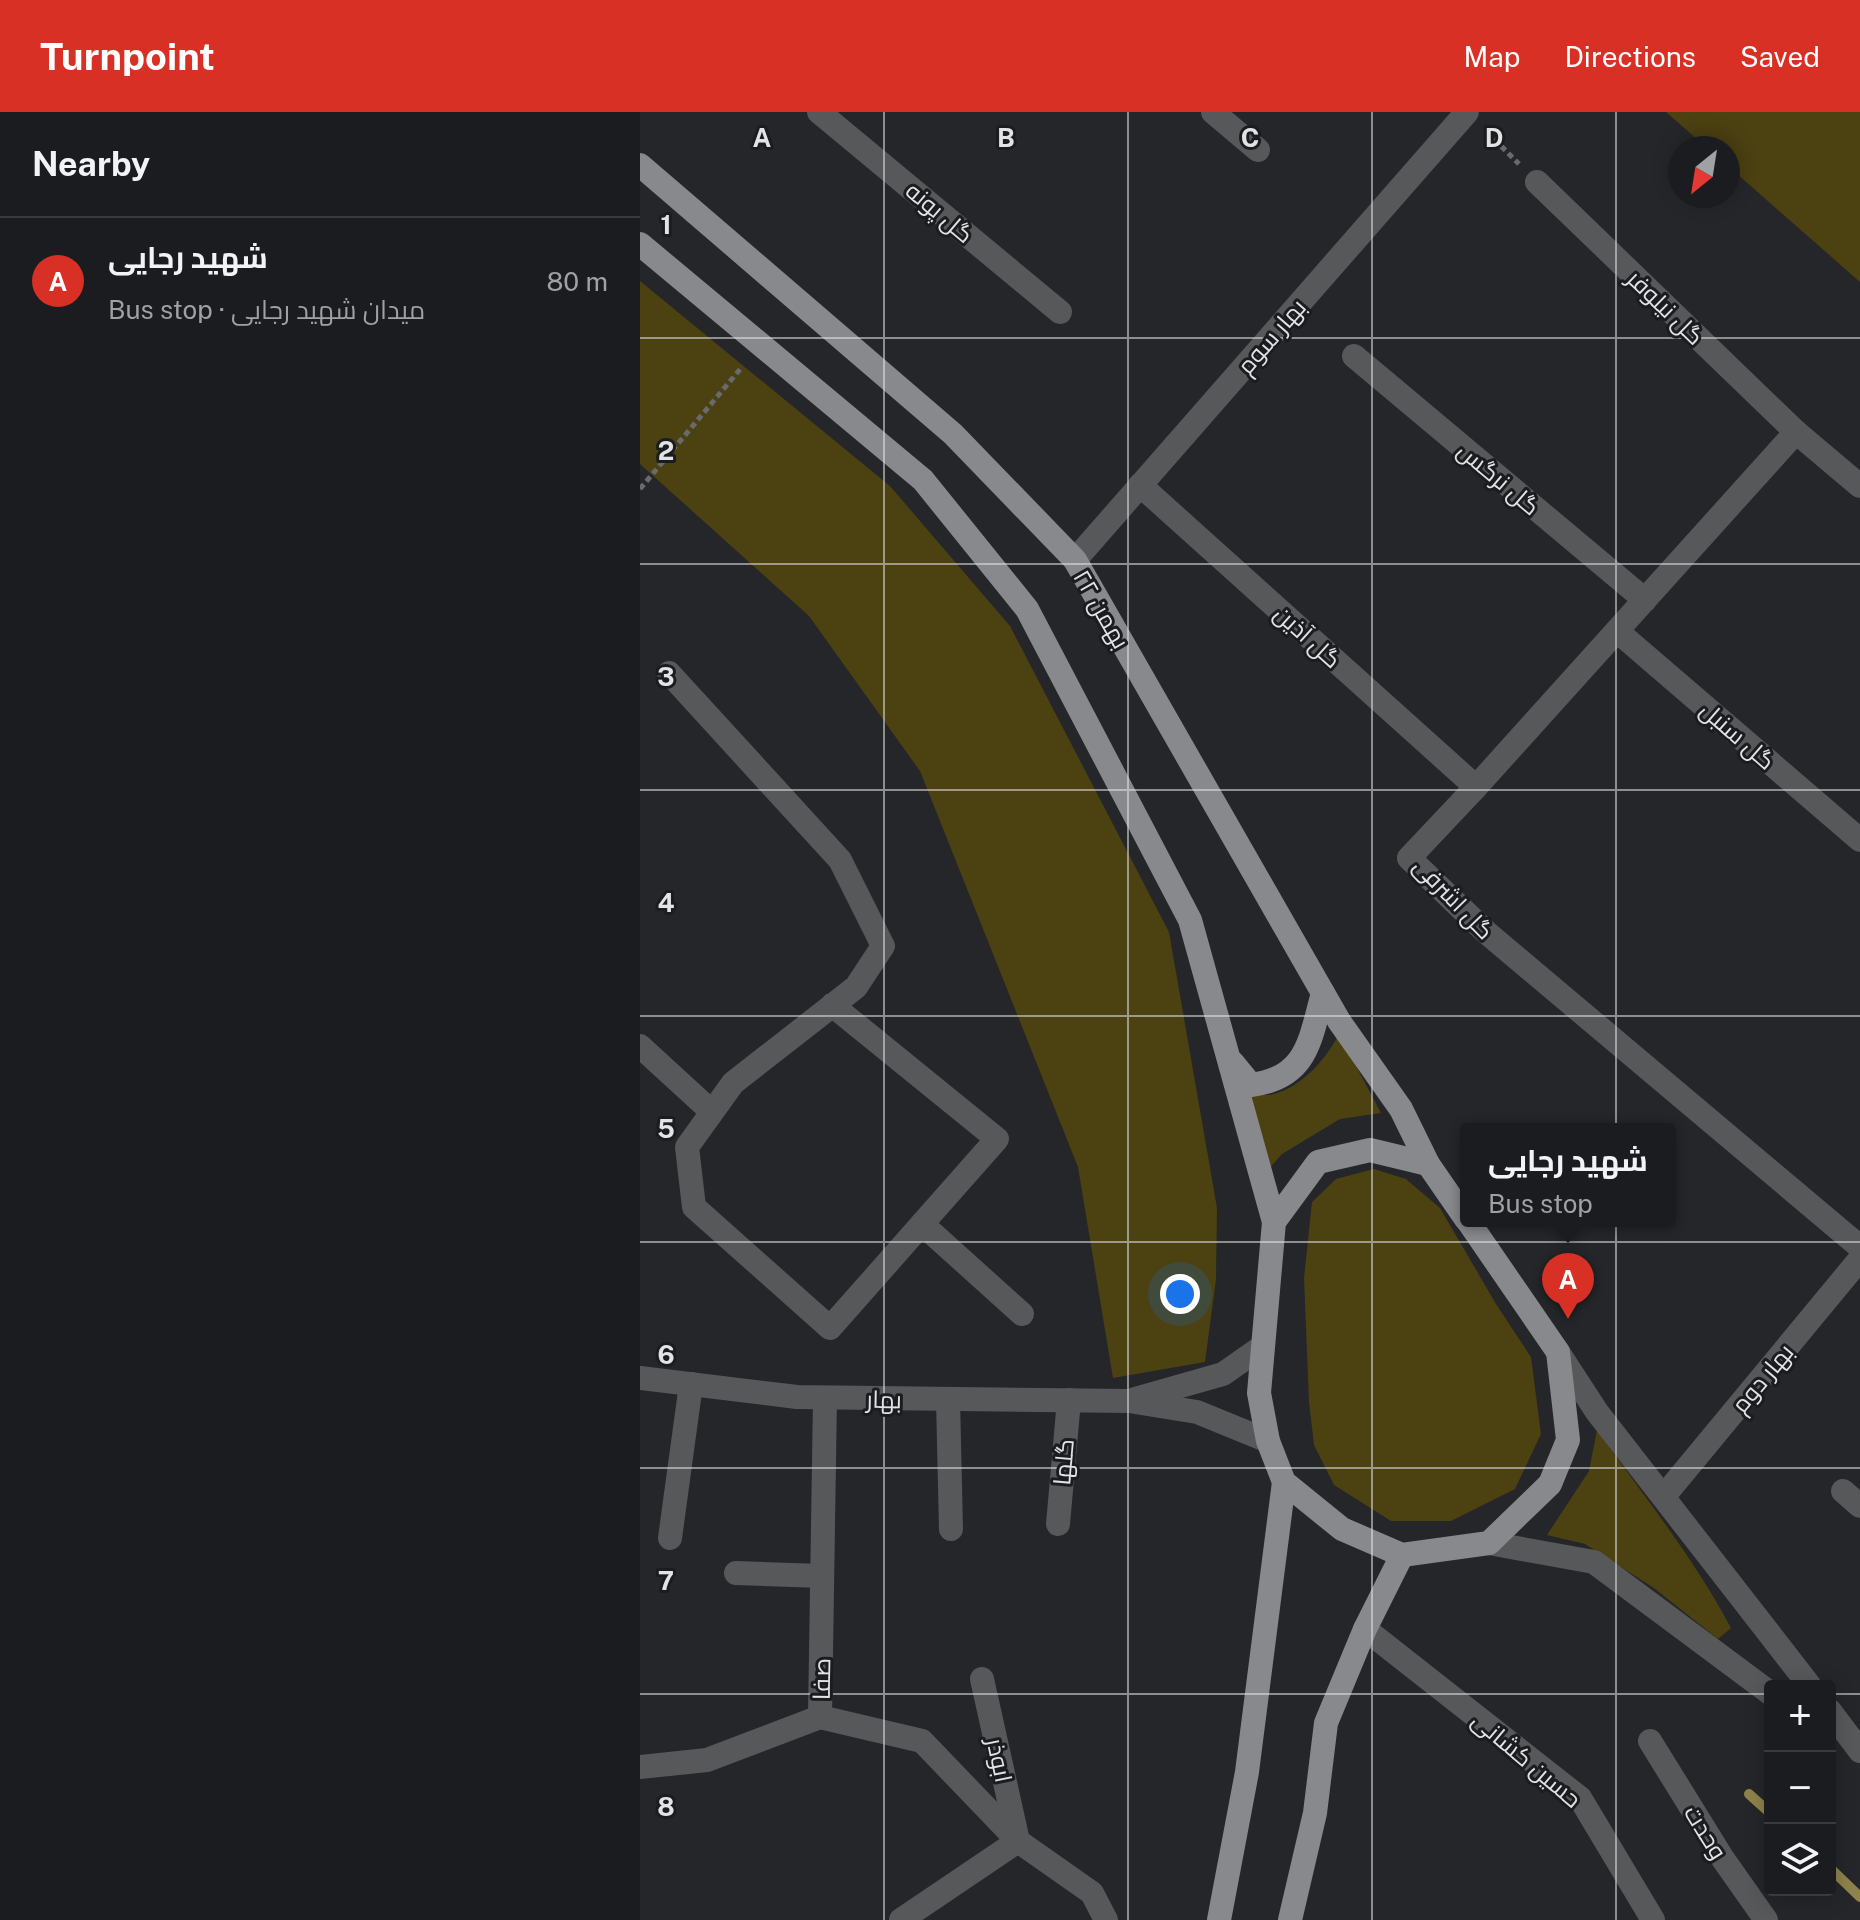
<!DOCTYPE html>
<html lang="en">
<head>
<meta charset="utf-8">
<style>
	:root { --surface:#1b1c1f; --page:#242528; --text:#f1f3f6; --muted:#a0a1a4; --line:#393a3d; --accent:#d93025 }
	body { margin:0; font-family:"Public Sans",Cairo,sans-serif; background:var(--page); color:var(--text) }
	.controls { position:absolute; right:24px; bottom:24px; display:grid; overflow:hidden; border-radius:8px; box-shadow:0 4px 20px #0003 }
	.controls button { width:72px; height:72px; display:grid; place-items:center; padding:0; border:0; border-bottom:2px solid var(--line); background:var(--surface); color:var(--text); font:40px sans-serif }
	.compass { position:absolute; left:1028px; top:24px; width:72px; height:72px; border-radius:50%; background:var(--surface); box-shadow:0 4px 20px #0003; rotate:210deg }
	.you { position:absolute; left:540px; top:1182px; width:28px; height:28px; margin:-20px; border:6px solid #fff; border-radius:50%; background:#1a73e8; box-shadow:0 0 0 12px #1a73e833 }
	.badge { display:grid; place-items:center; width:52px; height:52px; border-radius:50%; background:var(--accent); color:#fff; font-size:26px; font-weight:700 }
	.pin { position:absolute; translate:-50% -66px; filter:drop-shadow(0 2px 4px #0008) }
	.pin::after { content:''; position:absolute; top:42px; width:28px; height:24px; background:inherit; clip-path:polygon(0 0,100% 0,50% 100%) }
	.popup { position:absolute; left:820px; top:1011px; width:216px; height:104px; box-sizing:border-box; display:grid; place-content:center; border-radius:8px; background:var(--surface); filter:drop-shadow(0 2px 6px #0005); font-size:26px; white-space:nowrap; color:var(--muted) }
	.popup b { font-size:30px; color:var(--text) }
	.popup::after { content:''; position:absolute; left:50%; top:100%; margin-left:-16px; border:16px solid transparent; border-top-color:var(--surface) }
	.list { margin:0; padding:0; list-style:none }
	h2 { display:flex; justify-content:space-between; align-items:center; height:104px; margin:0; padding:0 32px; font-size:34px }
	h2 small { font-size:26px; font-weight:400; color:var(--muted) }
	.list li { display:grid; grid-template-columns:52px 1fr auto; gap:24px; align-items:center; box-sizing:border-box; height:128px; padding:0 32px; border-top:2px solid var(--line) }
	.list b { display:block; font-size:30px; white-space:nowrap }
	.list p { margin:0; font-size:26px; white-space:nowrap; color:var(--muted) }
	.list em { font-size:26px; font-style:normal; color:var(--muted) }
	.icon { flex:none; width:44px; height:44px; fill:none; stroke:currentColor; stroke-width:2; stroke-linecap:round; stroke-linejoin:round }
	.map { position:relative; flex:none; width:1220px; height:1808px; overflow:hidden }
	header { display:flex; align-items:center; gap:48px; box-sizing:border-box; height:112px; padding:0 40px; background:var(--accent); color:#fff }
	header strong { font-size:38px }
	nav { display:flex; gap:44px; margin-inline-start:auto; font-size:28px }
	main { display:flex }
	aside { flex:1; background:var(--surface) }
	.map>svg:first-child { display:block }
	.green { fill:#4c4111 }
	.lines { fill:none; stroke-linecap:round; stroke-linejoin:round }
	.stream { stroke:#8e834b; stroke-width:10 }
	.path { stroke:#696a6d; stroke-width:5; stroke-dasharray:6 4; stroke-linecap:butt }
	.minor { stroke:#575859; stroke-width:24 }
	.major { stroke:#88898c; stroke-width:24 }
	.grid { fill:none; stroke:#e2e3e5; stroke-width:2; stroke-opacity:0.55 }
	.labels { text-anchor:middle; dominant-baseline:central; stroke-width:6; stroke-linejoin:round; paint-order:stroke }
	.street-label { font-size:24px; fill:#e2e3e5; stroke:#1b1c1f }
	.grid-label { font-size:26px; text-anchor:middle; font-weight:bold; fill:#e2e3e5; stroke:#1b1c1f; stroke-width:6; stroke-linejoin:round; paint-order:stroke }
</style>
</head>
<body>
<header>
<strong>Turnpoint</strong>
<nav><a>Map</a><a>Directions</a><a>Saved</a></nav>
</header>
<main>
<aside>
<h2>Nearby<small></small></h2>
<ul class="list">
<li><span class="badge">A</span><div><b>شهید رجایی</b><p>Bus stop · میدان شهید رجایی</p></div><em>80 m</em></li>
</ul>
</aside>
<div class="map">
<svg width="1220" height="1808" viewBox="0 0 1220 1808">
	<rect width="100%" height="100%" fill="#242629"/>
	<g class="green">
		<path d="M 1026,0 L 1220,0 L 1220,170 L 1088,54 L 1088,36 L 1067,36 Z"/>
		<path d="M 0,169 L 250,374 L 370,514 L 529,820 L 577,1096 L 576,1167 L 565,1250 L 473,1266 L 438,1055 L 280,659 L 169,504 L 0,352 Z"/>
		<path d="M 699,922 L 741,1001 L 700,1007 L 642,1042 L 626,1060 L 609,983 C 617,982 627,984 634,982 C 663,974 686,947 699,922 Z"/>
		<path d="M 734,1057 L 766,1067 L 800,1096 L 856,1192 L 891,1245 L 901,1322 L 875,1377 L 811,1409 L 751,1409 L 694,1373 L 674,1333 L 669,1290 L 664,1166 L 672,1090 L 696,1067 Z"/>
		<path d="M 957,1318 C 1003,1383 1054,1446 1091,1516 L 1078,1527 L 1014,1476 L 945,1432 L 907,1423 L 949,1359 Z"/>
	</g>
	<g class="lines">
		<g class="stream">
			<path d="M 1109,1682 L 1130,1701"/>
			<path d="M 1190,1756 L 1220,1785"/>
		</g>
		<g class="path">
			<path d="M 847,20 L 879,52"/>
			<path d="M 0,377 L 102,255"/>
		</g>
		<g class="minor">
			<path d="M 179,0 L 420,200"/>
			<path d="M 573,0 L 618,38"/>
			<path d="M 897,70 L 1156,320 L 1220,374"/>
			<path d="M 714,244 L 1005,488"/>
			<path d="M 1156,320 L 836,675 L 769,746 L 846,820 L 1220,1135"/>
			<path d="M 500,373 L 836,675"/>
			<path d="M 435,448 L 827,0"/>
			<path d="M 977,519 L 1220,728"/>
			<path d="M 29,561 L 200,748 L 243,834 L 216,875 L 93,971 L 47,1035 L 54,1095 L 190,1216 L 357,1027 L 192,893"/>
			<path d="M 0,934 L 72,1000"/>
			<path d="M 282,1112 L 382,1202"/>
			<path d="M 918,1240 L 957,1300 L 1170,1574"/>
			<path d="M 0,1266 L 157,1285 L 489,1289 L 557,1300 L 628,1329"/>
			<path d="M 185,1286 L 180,1605 L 282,1629 L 378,1729 L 452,1781 L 466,1808"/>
			<path d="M 308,1287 L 311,1417"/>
			<path d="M 495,1287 L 583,1262 L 623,1234"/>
			<path d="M 1203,1379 L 1220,1394"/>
			<path d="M 1024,1384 L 1220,1147"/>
			<path d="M 418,1412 L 429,1288"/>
			<path d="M 30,1426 L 51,1272"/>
			<path d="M 849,1431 L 954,1450 L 1130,1581"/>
			<path d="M 96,1461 L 182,1464"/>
			<path d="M 725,1517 L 940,1686 L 1013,1808"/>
			<path d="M 1190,1599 L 1220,1639"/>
			<path d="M 1010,1629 L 1083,1747 L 1126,1808"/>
			<path d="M 0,1655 L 67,1648 L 180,1605"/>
			<path d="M 261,1808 L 378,1729 L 342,1567"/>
		</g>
		<g class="major">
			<path d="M 0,53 L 313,322 L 435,448 L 699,909 L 761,997 L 788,1052 L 826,1107"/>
			<path d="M 0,132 L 283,368 L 387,497 L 550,808 L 634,1110"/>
			<path d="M 593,951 L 611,973 C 668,966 670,927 683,881"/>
			<path d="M 788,1052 L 730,1038 L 678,1050 L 634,1110 L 619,1281 L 628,1329 L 644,1370 L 702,1417 L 762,1443 L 849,1431 L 910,1372 L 928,1328 L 918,1240 L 828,1109"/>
			<path d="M 579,1808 L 607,1660 L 644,1370"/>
			<path d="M 650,1808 L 675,1701 L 686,1611 L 725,1517 L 762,1443"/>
		</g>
	</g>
	<path class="grid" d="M 244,0 L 244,1808M 488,0 L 488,1808M 732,0 L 732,1808M 976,0 L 976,1808M 0,226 L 1220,226M 0,452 L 1220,452M 0,678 L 1220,678M 0,904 L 1220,904M 0,1130 L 1220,1130M 0,1356 L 1220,1356M 0,1582 L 1130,1582M 1190,1582 L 1220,1582"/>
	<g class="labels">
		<g class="street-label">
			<text transform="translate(300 100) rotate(40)">گل پونه</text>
			<text transform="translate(1026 195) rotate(44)">گل نیلوفر</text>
			<text transform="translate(631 224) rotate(-49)">بهار سوم</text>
			<text transform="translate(859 366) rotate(40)">گل نرگس</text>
			<text transform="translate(462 497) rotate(60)">۲۲ بهمن</text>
			<text transform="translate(668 524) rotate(42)">گل آذین</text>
			<text transform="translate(1098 623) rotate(41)">گل سنبل</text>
			<text transform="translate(814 786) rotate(46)">گل اشرفی</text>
			<text transform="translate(1122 1266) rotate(-50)">بهار دوم</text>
			<text transform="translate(244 1287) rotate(1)">بهار</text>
			<text transform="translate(423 1350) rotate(-85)">گلها</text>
			<text transform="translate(181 1567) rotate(-89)">صفا</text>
			<text transform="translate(887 1647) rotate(40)">حسین کشانی</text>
			<text transform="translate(360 1648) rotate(78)">ابوذر</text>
			<text transform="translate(1066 1720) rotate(58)">وحدت</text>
		</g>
	</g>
	<g class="grid-label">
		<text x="122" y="35">A</text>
		<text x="366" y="35">B</text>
		<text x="610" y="35">C</text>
		<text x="854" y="35">D</text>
		<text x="26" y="122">1</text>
		<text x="26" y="348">2</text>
		<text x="26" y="574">3</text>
		<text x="26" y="800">4</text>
		<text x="26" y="1026">5</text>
		<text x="26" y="1252">6</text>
		<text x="26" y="1478">7</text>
		<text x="26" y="1704">8</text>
	</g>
</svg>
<div class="controls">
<button>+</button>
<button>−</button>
<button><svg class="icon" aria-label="layers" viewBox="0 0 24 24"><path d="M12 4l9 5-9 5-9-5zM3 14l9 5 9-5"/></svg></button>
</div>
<svg class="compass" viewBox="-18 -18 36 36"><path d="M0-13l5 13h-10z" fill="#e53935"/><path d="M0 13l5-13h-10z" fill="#a0a1a4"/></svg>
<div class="you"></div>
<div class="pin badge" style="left:928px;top:1207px">A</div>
<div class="popup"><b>شهید رجایی</b>Bus stop</div>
</div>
</main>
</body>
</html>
